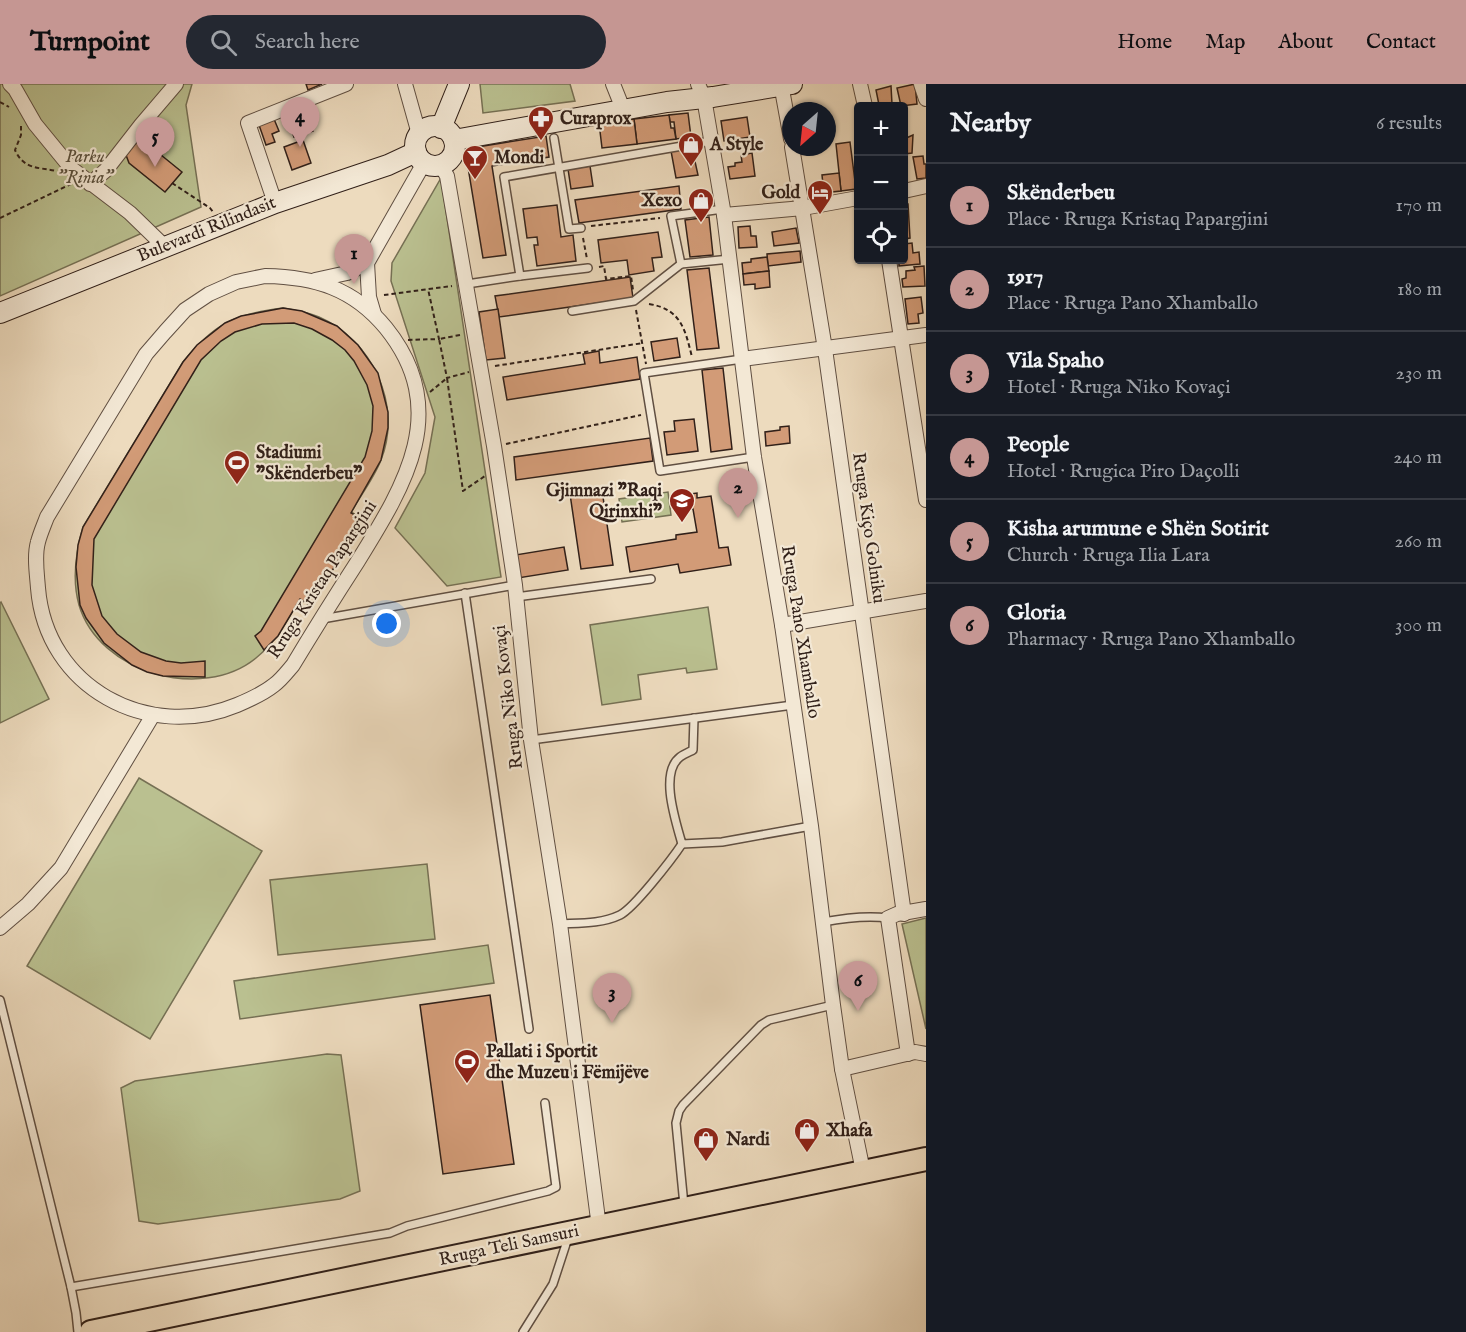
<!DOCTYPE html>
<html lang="en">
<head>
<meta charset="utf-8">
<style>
	:root { --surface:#171b24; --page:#242831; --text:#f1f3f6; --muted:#9ea1a6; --line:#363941; --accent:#c59692 }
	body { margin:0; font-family:"IM FELL English",serif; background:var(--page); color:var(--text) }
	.controls { position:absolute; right:18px; top:18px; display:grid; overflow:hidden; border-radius:6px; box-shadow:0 2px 4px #0004 }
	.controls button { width:54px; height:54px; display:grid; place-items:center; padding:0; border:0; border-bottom:2px solid var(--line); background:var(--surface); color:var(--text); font:30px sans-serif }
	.compass { position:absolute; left:782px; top:18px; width:54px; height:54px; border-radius:50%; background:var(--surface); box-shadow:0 2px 4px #0004; rotate:207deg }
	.you { position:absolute; left:387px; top:540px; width:21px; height:21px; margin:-15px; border:4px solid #fff; border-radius:50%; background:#1a73e8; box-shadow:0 0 0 9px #1a73e833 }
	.badge { display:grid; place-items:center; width:39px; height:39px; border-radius:50%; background:var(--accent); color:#111; font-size:20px; font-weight:700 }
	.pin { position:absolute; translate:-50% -50px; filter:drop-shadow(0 2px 3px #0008) }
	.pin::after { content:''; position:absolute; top:32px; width:21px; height:18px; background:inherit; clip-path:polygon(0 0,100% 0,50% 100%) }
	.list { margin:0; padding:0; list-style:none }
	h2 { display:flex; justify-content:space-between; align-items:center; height:78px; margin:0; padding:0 24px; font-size:26px }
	h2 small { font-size:20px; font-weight:400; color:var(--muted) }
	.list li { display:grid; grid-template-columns:39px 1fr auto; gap:18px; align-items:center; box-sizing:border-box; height:84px; padding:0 24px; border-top:2px solid var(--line) }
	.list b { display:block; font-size:22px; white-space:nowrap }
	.list p { margin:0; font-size:20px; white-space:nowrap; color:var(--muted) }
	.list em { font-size:20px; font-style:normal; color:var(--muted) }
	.icon { flex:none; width:33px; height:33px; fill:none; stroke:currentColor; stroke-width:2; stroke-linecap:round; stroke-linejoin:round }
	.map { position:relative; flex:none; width:926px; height:1248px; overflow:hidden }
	header { display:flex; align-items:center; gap:36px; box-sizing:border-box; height:84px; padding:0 30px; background:var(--accent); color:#111 }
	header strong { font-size:28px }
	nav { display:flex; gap:33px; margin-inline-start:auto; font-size:21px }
	.search { width:420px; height:54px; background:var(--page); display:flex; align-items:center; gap:15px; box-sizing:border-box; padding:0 21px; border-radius:33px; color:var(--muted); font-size:22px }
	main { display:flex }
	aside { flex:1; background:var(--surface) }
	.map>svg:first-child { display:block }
	.green { fill:#bac090; stroke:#767054; stroke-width:1.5 }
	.building { fill:#d29b77; stroke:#312019; stroke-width:1.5 }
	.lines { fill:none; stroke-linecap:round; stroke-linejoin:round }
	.lane-casing { stroke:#604f42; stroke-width:10 }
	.street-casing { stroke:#604f42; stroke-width:16 }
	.secondary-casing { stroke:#312019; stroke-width:22 }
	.primary-casing { stroke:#312019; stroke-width:26 }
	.path { stroke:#312019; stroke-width:2; stroke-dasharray:4.5 3; stroke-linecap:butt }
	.lane { stroke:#f3e8d5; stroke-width:7 }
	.street { stroke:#f3e8d5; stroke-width:14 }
	.secondary { stroke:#f3e8d5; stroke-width:20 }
	.primary { stroke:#eddbbe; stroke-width:22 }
	.labels { text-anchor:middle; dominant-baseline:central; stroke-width:4.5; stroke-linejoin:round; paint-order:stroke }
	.poi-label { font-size:18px; font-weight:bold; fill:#312019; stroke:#f3e8d5; text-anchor:start }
	.park-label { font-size:18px; font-style:italic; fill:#5a503d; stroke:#f3e8d5 }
	.street-label { font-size:18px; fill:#312019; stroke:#f3e8d5 }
</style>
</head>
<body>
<header>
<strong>Turnpoint</strong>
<div class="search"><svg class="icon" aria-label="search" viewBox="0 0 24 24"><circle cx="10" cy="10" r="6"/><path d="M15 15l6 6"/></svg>Search here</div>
<nav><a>Home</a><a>Map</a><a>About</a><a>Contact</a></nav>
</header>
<main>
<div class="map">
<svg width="926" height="1248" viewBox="0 0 926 1248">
	<rect width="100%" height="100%" fill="#eddbbe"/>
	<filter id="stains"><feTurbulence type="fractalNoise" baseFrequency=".00333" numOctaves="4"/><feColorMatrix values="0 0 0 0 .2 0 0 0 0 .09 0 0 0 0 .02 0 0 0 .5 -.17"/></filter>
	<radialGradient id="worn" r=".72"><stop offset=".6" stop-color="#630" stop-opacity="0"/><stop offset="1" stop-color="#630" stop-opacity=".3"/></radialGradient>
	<g class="green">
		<path d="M 0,0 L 192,0 L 186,21 L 201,123 L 0,212 Z"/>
		<path d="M 480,0 L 570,0 L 575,17 L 483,29 Z"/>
		<path d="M 441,94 L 501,493 L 447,502 L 395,444 L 425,389 L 435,333 L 391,197 L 392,179 Z"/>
		<path d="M 283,224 C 295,226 307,228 319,233 C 372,256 403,321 381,376 C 374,394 361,411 351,428 L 363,435 L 311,522 L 300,515 C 287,537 276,558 256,574 C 202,618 99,589 79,521 C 72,496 76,467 83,443 L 183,278 C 214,240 234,230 283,224 Z"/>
		<path d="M 668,408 L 671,431 L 622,438 L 619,415 Z"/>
		<path d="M 1,518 L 49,615 L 0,639 L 0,519 Z"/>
		<path d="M 708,523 L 717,585 L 687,589 L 686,584 L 638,591 L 641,615 L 602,621 L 590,541 Z"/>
		<path d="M 139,694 L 262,767 L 150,955 L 27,882 Z"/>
		<path d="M 427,780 L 435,855 L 278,871 L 270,796 Z"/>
		<path d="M 926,834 L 926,945 L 902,840 Z"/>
		<path d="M 488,861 L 494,899 L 240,935 L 234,897 Z"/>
		<path d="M 327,970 L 341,971 L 360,1107 L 340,1115 L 158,1140 L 139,1137 L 121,1004 L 135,997 Z"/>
	</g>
	<g class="building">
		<path d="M 306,0 L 322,0 L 308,6 Z"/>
		<path d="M 915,0 L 917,20 L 901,22 L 897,4 Z"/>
		<path d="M 891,2 L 892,20 L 879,21 L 876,6 Z"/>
		<path d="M 299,26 L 301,31 L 307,29 L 313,47 L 294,53 L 286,30 Z"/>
		<path d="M 688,29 L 691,53 L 676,55 L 674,38 L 670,38 L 669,31 Z"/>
		<path d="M 669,31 L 671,44 L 674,44 L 676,55 L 637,60 L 634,35 Z"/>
		<path d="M 747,33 L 750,53 L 724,57 L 721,37 Z"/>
		<path d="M 274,35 L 279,47 L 272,50 L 275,58 L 266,61 L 259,41 Z"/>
		<path d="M 634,35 L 637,60 L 602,64 L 599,39 Z"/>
		<path d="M 913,51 L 912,69 L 904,70 L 904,55 Z"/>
		<path d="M 546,52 L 549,73 L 492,82 L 506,171 L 483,174 L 465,65 Z"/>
		<path d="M 303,56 L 311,79 L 292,86 L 284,63 Z"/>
		<path d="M 145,58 L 182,88 L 165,108 L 129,79 L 126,71 L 129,63 L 136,59 Z"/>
		<path d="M 850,58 L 856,105 L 841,107 L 836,60 Z"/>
		<path d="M 692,64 L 698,91 L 676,94 L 671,67 Z"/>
		<path d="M 752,69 L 755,92 L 730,95 L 728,83 L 735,82 L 735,79 L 742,78 L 741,71 Z"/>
		<path d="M 923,72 L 924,80 L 926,80 L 926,94 L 917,95 L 913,73 Z"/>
		<path d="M 590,82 L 593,102 L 571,105 L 568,85 Z"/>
		<path d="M 839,89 L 841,107 L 813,110 L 812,102 L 823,101 L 822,91 Z"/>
		<path d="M 679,102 L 681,125 L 579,139 L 575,116 Z"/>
		<path d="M 904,120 L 908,120 L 910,154 L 904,155 Z"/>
		<path d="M 557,121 L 561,153 L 573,151 L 576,177 L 537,182 L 534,161 L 538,161 L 537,153 L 527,154 L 523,125 Z"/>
		<path d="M 709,133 L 713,171 L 690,173 L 685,136 Z"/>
		<path d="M 750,142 L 751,152 L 756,152 L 757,163 L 739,164 L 738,143 Z"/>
		<path d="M 796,144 L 799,159 L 774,162 L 772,148 Z"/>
		<path d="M 658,148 L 662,173 L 652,174 L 654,187 L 629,191 L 627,176 L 601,179 L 598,156 Z"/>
		<path d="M 912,159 L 913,169 L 919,168 L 920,180 L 899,182 L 899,176 L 904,176 L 904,160 Z"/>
		<path d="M 800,167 L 801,178 L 768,182 L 767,170 Z"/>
		<path d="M 767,173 L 769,187 L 743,190 L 742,179 L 751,178 L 751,175 Z"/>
		<path d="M 924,182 L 925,202 L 903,203 L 902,195 L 906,194 L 906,187 L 915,186 L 914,183 Z"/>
		<path d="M 709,184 L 719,264 L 697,266 L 687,186 Z"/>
		<path d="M 769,187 L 770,203 L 755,205 L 755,200 L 744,201 L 743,190 Z"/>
		<path d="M 630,193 L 633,214 L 499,233 L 495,212 Z"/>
		<path d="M 921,213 L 923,229 L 918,230 L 919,239 L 908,240 L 905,215 Z"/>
		<path d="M 283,224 L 302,227 L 337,242 L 358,261 L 378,289 L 388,328 L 388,344 L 381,376 L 351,429 L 363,435 L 311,522 L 300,515 L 278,552 L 264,566 L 255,552 L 261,547 L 365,373 L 372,347 L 373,322 L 367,301 L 354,277 L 345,266 L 332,256 L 312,245 L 294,239 L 262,240 L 235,248 L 221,257 L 201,276 L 94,455 L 92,501 L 102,532 L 117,550 L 141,568 L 166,577 L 181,579 L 205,577 L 205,593 L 163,592 L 147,588 L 132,581 L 104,559 L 86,534 L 80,521 L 76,483 L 78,461 L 83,443 L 183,278 L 197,261 L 225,239 L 241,232 Z"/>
		<path d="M 498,225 L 505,274 L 486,276 L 479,228 Z"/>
		<path d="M 677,254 L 680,273 L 654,277 L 651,258 Z"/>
		<path d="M 599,267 L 600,279 L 637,273 L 640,295 L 507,316 L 503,293 L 585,280 L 583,270 Z"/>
		<path d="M 723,284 L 732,365 L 711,368 L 702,286 Z"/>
		<path d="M 694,335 L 698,367 L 667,371 L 664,348 L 675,347 L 674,337 Z"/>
		<path d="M 789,342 L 790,359 L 766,362 L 765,348 L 780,346 L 780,343 Z"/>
		<path d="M 650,354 L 653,377 L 516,396 L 514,373 Z"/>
		<path d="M 602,406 L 613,481 L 581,485 L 570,410 Z"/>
		<path d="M 697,409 L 697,414 L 711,412 L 719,464 L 728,463 L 731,481 L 680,489 L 678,480 L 630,488 L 626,463 L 676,455 L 676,451 L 697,448 L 693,425 L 685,426 L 683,411 Z"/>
		<path d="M 564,463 L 568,486 L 518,494 L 515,471 Z"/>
		<path d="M 490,911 L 514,1080 L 443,1090 L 420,921 Z"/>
	</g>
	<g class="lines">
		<defs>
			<g id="lane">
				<path d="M 554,54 L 569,145 L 581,144"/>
				<path d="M 681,180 L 671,132 L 723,125"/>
				<path d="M 520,192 L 504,93 L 711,57"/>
				<path d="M 467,200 L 520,192 L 588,184"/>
				<path d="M 572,227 L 634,217 L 681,180 L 730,175"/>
				<path d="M 742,275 L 644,289 L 660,387 L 754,373"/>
				<path d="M 465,509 L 529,945"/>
				<path d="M 516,513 L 651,495"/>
				<path d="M 322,535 L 515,501"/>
				<path d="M 694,634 L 693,666 C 689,668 684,670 680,673 C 659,689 676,738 682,760 L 722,758 L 811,742"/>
				<path d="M 531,656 L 793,621"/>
				<path d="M 823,838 C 844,834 866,831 888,834"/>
				<path d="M 560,840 C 580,839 601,840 620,831 C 634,824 672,775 682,760"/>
				<path d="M 0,916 L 71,1203 L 76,1229 L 78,1248"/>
				<path d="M 684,1121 L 676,1039 L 679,1027 L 683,1021 L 761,941 L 769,936 L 833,921"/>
				<path d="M 71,1203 L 390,1149 L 407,1142 L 548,1107 L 556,1103 L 545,1019"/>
				<path d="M 523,1248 L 553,1200 L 568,1154"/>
			</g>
			<g id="street">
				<path d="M 10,0 L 15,5 L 35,40 L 71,84 L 130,129 L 165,163"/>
				<path d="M 405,0 L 419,50"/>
				<path d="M 613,0 L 623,25"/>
				<path d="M 698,0 L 704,14 L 724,131 L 754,373 L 782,541 L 811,742 L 833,921 L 842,985 L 863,1087"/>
				<path d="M 781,0 L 791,55"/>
				<path d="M 860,0 L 865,22"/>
				<path d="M 921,0 L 926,15"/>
				<path d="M 792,63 L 825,265 L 904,830"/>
				<path d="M 441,82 L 447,92 L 494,362 L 515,501 L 531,656 L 560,840 L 599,1143"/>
				<path d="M 90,100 L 106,86 L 141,41 L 176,0"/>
				<path d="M 904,107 L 926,102"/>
				<path d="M 275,119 L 248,39 L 346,0"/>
				<path d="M 724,131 L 803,124 L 858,114"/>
				<path d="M 889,176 L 926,416"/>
				<path d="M 265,192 C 315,193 353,204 386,244 C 452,326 405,401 358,477 C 336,511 314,546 293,581 C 287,588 281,596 274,601 C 264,609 249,616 237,621 C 148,658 46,604 38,504 C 37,490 34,472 38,458 C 40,450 44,441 47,433 L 146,270 L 165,248 L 185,226 L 209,210 L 236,198 Z"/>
				<path d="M 315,196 L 347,189 L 367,179"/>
				<path d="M 374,230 L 369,213 L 367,179 L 424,79"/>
				<path d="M 742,275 L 926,251"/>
				<path d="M 782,541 L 926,517"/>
				<path d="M 0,844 L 28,820 L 61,784 L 153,631"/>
				<path d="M 908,970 L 888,834 L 897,830 L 926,825"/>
				<path d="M 842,985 L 915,968 L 926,970"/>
			</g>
			<g id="secondary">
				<circle cx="435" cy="62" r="20"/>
				<path d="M 441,44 L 459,0"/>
				<path d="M 454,56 L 667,18 L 713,13 L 792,0"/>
				<path d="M 0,229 L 275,119 L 388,81 L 416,68"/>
			</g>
			<path id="primary" d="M 91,1248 L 926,1075"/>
		</defs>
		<use href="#lane" class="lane-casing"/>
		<use href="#street" class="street-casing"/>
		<use href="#secondary" class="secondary-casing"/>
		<use href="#primary" class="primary-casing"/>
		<g class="path">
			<path d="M 0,18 L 9,23"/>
			<path d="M 21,42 L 21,51 L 15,66 C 24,86 39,83 56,87"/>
			<path d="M 172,99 L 210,124 L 213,128"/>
			<path d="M 0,134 L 71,100"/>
			<path d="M 591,142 L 660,134"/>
			<path d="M 583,154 L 587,175"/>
			<path d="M 599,183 L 604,182 L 606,195 L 631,192 L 633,206"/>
			<path d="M 384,211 L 452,202"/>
			<path d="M 649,220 C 681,225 685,245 692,273"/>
			<path d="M 636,226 L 646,280"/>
			<path d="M 460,251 L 439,255 L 447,294 L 469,288"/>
			<path d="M 408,256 L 439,255 L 428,205"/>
			<path d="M 495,282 L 643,259"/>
			<path d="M 430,308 L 447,294 L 463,407 L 485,392"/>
			<path d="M 506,360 L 641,331"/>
		</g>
		<use href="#lane" class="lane"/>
		<use href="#street" class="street"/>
		<use href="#secondary" class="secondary"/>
		<use href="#primary" class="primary"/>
	</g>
	<defs>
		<symbol id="pharmacy-pin" viewBox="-11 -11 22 30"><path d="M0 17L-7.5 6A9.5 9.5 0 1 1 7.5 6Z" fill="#8f2418" stroke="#f3e8d5"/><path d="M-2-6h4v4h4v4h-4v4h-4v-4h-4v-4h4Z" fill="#fff"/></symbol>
		<symbol id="shop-pin" viewBox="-11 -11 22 30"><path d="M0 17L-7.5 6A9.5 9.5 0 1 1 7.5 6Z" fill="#8f2418" stroke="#f3e8d5"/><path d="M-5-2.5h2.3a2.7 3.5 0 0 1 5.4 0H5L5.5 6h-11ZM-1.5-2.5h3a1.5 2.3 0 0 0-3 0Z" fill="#fff"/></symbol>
		<symbol id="bar-pin" viewBox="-11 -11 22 30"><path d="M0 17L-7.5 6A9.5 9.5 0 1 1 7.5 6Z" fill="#8f2418" stroke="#f3e8d5"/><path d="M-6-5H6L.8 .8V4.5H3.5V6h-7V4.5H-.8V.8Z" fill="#fff"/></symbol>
		<symbol id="hotel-pin" viewBox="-11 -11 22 30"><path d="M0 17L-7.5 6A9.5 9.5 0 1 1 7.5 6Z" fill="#8f2418" stroke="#f3e8d5"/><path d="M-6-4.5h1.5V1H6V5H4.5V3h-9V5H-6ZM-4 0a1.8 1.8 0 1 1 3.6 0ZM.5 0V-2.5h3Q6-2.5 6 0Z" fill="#fff"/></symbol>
		<symbol id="stadium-pin" viewBox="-11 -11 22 30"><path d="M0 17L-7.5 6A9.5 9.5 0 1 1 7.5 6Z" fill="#8f2418" stroke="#f3e8d5"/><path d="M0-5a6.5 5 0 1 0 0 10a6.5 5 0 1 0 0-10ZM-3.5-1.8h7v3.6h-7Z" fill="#fff"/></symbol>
		<symbol id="school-pin" viewBox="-11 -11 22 30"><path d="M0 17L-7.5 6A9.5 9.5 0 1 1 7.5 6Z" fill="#8f2418" stroke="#f3e8d5"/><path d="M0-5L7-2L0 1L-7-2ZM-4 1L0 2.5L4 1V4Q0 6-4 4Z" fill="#fff"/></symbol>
	</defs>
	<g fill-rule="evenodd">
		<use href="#pharmacy-pin" x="526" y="20" width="30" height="40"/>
		<use href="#shop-pin" x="676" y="46" width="30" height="40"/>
		<use href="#bar-pin" x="460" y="59" width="30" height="40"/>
		<use href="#hotel-pin" x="805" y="94" width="30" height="40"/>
		<use href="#shop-pin" x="686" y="102" width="30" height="40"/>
		<use href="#stadium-pin" x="222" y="364" width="30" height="40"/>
		<use href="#school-pin" x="667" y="402" width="30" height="40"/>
		<use href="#stadium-pin" x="452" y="963" width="30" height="40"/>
		<use href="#shop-pin" x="792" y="1032" width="30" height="40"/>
		<use href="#shop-pin" x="691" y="1041" width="30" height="40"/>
	</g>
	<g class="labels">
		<g class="poi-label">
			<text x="560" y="35">Curaprox</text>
			<text x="710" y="61">A Style</text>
			<text x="494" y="74">Mondi</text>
			<text x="800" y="109" text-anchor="end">Gold</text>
			<text x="682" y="117" text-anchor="end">Xexo</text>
			<text x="256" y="369">Stadiumi<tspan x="256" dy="21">"Skënderbeu"</tspan></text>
			<text x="662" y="407" text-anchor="end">Gjimnazi "Raqi<tspan x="662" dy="21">Qirinxhi"</tspan></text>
			<text x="486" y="968">Pallati i Sportit<tspan x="486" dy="21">dhe Muzeu i Fëmijëve</tspan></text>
			<text x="826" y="1047">Xhafa</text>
			<text x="726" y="1056">Nardi</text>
		</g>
		<g class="park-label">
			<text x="85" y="73">Parku<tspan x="85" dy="21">"Rinia"</tspan></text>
		</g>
		<g class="street-label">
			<text transform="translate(207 146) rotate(-22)">Bulevardi Rilindasit</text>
			<text transform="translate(868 444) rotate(82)">Rruga Kiço Golniku</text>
			<text transform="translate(323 496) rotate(-57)">Rruga Kristaq Papargjini</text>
			<text transform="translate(800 548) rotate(81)">Rruga Pano Xhamballo</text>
			<text transform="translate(509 613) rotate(-97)">Rruga Niko Kovaçi</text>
			<text transform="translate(509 1162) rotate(-12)">Rruga Teli Samsuri</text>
		</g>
	</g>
	<rect width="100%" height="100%" filter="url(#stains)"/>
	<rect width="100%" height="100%" fill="url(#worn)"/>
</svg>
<div class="controls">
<button>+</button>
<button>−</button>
<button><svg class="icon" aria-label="locate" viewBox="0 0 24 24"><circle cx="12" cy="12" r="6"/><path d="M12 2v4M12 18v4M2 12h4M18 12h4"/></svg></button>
</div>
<svg class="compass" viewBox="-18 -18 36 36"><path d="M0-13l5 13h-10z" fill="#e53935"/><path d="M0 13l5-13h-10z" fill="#9ea1a6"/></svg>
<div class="you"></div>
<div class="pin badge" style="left:354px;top:200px">1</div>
<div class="pin badge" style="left:738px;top:434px">2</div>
<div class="pin badge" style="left:612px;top:939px">3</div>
<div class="pin badge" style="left:300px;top:63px">4</div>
<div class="pin badge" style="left:155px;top:83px">5</div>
<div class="pin badge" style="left:858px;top:927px">6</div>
</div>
<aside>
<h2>Nearby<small>6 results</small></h2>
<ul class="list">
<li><span class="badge">1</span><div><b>Skënderbeu</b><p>Place · Rruga Kristaq Papargjini</p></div><em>170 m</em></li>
<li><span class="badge">2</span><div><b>1917</b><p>Place · Rruga Pano Xhamballo</p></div><em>180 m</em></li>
<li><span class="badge">3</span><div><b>Vila Spaho</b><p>Hotel · Rruga Niko Kovaçi</p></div><em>230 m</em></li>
<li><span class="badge">4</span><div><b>People</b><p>Hotel · Rrugica Piro Daçolli</p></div><em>240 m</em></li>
<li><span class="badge">5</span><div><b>Kisha arumune e Shën Sotirit</b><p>Church · Rruga Ilia Lara</p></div><em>260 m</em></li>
<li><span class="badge">6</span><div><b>Gloria</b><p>Pharmacy · Rruga Pano Xhamballo</p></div><em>300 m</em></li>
</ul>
</aside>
</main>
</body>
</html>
